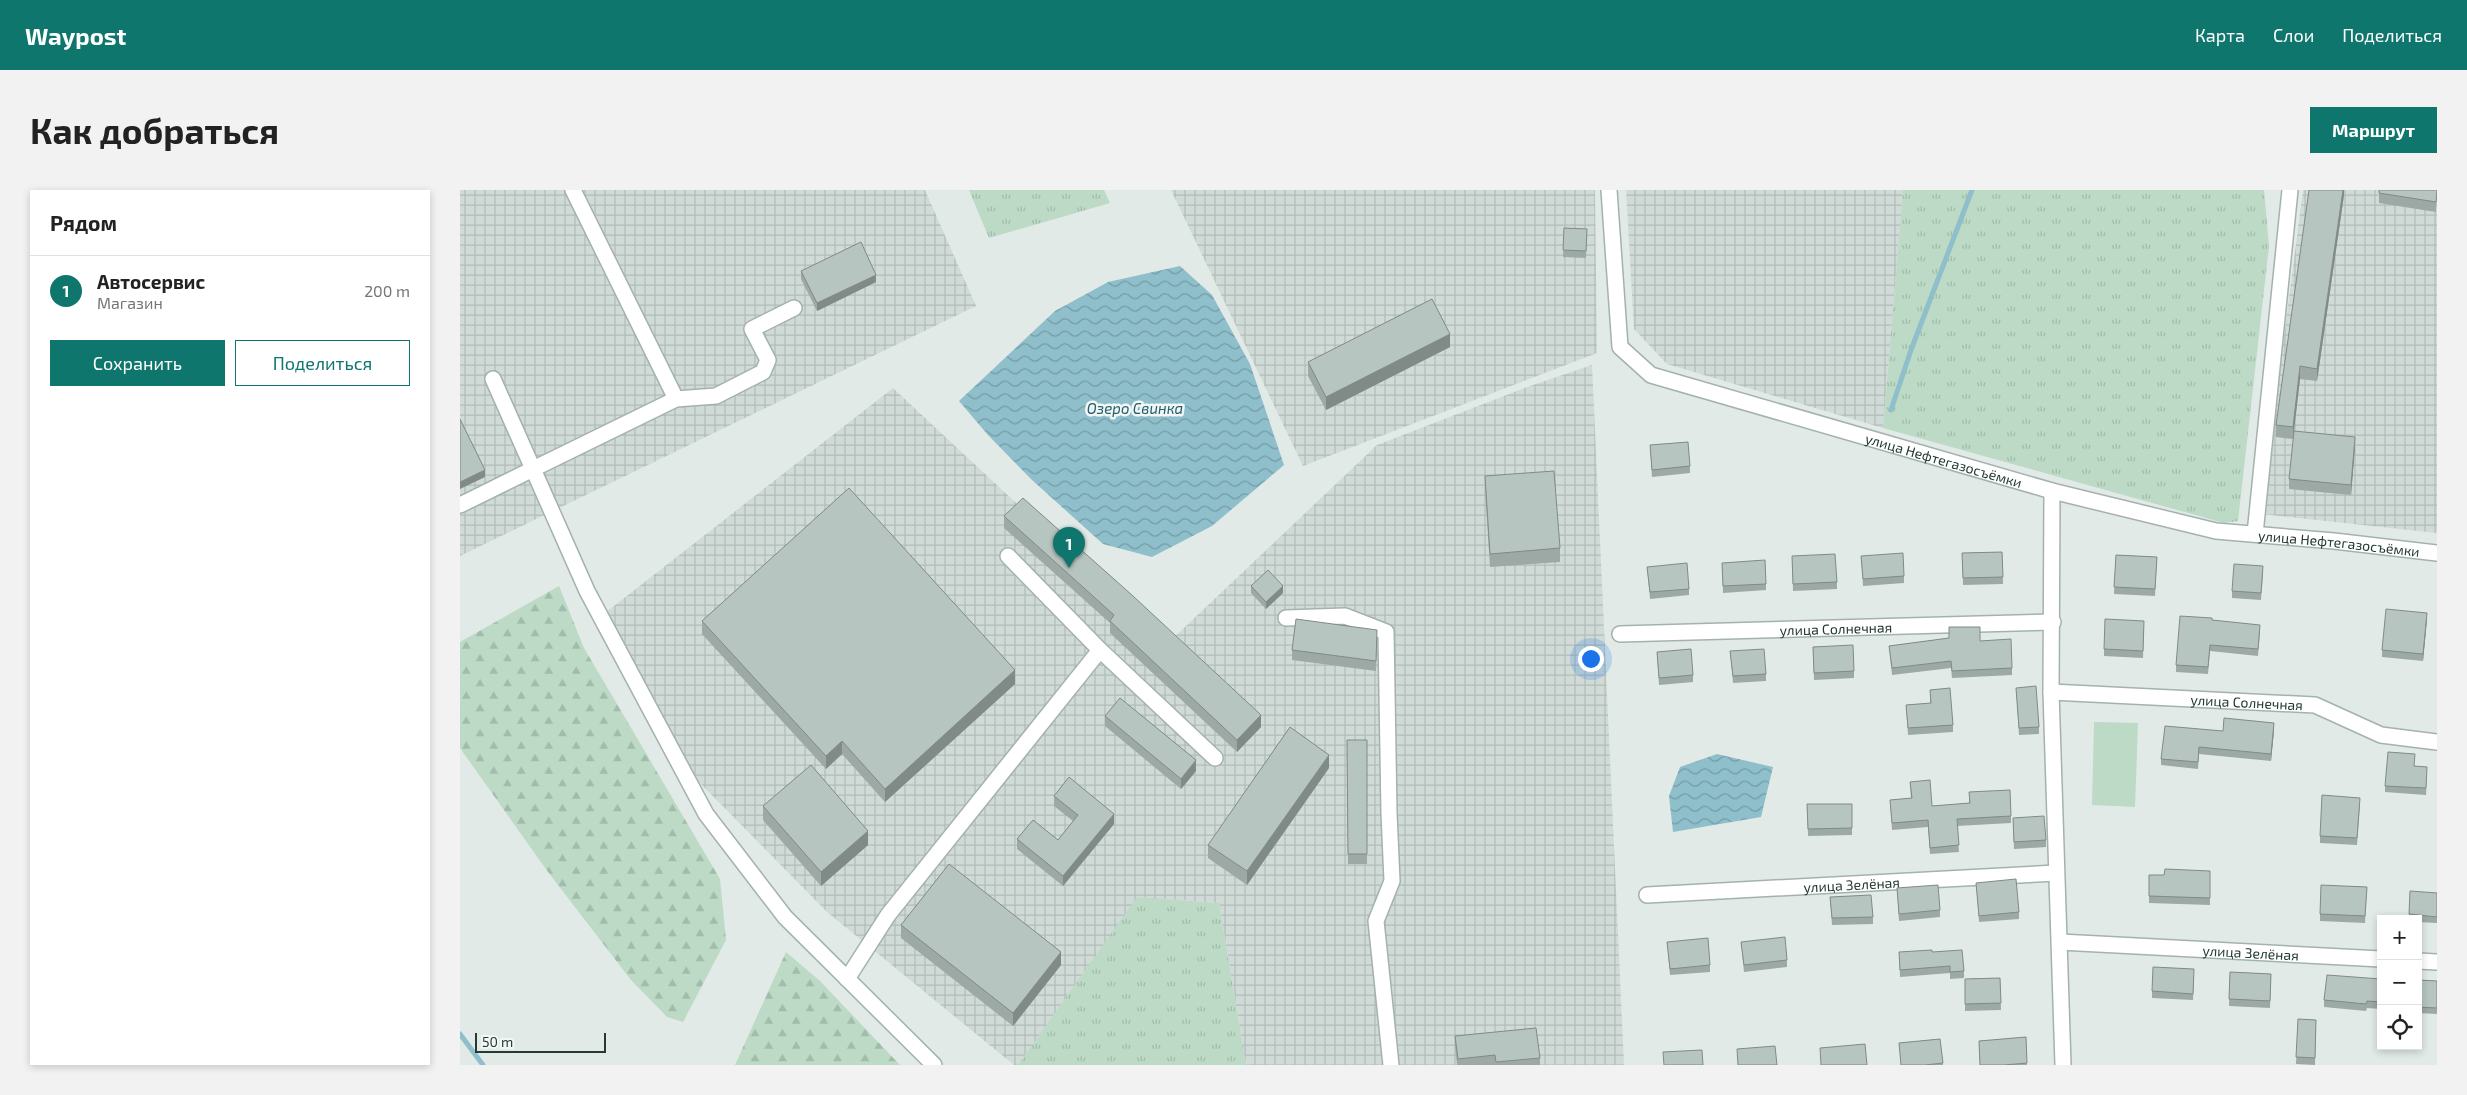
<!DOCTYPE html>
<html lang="ru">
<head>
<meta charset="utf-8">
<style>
	:root { --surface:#fff; --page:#f2f2f2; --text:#222; --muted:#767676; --line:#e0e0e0; --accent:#0f766e }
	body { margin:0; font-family:"Exo 2",sans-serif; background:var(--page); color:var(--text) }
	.controls { position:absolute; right:15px; bottom:15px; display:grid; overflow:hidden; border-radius:0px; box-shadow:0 2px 8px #0003 }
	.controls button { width:45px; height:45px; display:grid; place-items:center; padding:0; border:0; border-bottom:1px solid var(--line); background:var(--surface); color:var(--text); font:25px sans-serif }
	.scale { position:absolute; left:15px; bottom:12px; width:131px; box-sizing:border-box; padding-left:5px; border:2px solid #233a35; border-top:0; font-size:14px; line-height:18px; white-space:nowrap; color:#233a35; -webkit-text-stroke:4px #f2f7f5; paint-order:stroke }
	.you { position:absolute; left:1130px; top:468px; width:18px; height:18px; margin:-12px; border:4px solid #fff; border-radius:50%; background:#1a73e8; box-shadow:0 0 0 8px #1a73e833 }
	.badge { display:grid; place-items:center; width:32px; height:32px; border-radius:50%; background:var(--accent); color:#fff; font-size:16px; font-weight:700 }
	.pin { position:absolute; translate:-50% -41px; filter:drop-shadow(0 1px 2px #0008) }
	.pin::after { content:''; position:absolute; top:26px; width:18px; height:15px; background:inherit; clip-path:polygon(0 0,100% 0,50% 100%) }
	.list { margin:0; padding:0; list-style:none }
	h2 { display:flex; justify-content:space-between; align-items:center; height:65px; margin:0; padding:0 20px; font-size:21px }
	h2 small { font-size:16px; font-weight:400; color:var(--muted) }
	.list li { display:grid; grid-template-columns:32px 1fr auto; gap:15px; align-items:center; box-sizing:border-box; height:70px; padding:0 20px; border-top:1px solid var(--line) }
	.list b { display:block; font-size:19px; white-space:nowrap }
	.list p { margin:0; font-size:16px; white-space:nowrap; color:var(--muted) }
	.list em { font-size:16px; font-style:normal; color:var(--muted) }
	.actions { display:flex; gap:10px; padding:15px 20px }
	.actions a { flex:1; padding:11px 0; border:1px solid var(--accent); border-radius:0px; text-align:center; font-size:18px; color:var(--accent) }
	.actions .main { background:var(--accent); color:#fff }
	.icon { flex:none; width:28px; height:28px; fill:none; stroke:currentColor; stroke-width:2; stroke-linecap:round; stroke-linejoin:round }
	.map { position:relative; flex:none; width:1977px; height:875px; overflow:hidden; border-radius:0px }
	header { display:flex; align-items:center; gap:30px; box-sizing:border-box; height:70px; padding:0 25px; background:var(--accent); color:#fff }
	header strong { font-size:24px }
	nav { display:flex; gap:28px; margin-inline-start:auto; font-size:18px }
	.intro { display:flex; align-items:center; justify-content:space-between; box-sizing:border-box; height:120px; padding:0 30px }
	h1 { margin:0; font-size:35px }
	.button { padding:12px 22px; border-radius:0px; background:var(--accent); color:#fff; font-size:18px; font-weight:700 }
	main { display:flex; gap:30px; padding:0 30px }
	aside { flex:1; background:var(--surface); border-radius:0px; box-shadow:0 2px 8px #0003 }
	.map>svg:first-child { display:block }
	.industrial { fill:url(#industrial-grid) }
	.grass { fill:url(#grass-tufts) }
	.forest { fill:url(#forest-firs) }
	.garden { fill:#bcdac5 }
	.water { fill:url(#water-waves) }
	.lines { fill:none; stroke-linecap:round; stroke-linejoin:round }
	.stream { stroke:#8ebfcb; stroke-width:5 }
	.minor-casing { stroke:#a4b2ae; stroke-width:18 }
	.minor { stroke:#fff; stroke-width:15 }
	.wall { fill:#9da9a5 }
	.shaded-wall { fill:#808a86 }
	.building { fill:#b7c5c0; stroke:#808a86 }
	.labels { text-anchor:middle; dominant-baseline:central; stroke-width:5; stroke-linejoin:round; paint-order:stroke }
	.street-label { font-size:14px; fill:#233a35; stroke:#f2f7f5 }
	.water-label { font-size:15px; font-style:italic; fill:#236070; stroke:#f2f7f5 }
</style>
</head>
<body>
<header>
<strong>Waypost</strong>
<nav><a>Карта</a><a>Слои</a><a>Поделиться</a></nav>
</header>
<div class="intro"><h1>Как добраться</h1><a class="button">Маршрут</a></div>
<main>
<aside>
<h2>Рядом<small></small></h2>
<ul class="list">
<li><span class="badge">1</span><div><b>Автосервис</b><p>Магазин</p></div><em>200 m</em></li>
</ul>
<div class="actions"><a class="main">Сохранить</a><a>Поделиться</a></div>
</aside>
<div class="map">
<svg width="1977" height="875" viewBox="0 0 1977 875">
	<defs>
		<pattern id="industrial-grid" width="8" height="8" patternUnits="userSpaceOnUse" patternTransform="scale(1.25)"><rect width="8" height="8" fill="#d0dad6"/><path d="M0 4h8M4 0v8" fill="none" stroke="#b2bcb8"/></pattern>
		<pattern id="grass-tufts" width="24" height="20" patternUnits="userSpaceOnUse" patternTransform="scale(1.25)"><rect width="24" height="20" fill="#bcdac5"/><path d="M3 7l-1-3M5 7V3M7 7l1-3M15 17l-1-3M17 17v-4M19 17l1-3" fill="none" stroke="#a1bcaa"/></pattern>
		<pattern id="forest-firs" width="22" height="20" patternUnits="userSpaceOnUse" patternTransform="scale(1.25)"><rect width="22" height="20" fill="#bcdac5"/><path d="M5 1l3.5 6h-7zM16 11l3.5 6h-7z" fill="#a1bcaa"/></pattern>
		<pattern id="water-waves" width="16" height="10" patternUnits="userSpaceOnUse" patternTransform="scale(1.25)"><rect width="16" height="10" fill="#8ebfcb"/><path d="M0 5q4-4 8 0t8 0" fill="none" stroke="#749ca6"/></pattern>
	</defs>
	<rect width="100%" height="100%" fill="#e1eae7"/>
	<g class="industrial">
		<path d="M 0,0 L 465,0 L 516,116 L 0,366 Z"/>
		<path d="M 711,0 L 1135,0 L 1137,163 L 843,276 Z"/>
		<path d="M 1166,0 L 1443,0 L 1423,238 L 1207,174 L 1174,139 Z"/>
		<path d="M 1843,0 L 1977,0 L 1977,343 L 1801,324 Z"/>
		<path d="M 1132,175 L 1164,875 L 786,875 L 759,713 L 678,707 L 558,875 L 554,875 L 367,722 L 229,582 L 145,423 L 433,198 L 707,454 L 917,255 L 1067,197 Z"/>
	</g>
	<g class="grass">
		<path d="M 509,0 L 644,0 L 650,13 L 529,48 Z"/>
		<path d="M 1443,0 L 1804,0 L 1809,56 L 1778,331 L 1764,333 L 1423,238 Z"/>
		<path d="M 677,707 L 759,713 L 786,875 L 558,875 Z"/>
	</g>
	<g class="forest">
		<path d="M 99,396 L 124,458 L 260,689 L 266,750 L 223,832 L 207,827 L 171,790 L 88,682 L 0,558 L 0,452 Z"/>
		<path d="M 326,762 L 360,791 L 440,875 L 275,875 Z"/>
	</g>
	<path class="garden" d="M 1634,532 L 1678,533 L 1675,617 L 1632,615 Z"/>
	<g class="water">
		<path d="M 720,76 L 752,105 L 790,174 L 824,275 L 752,336 L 692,367 L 643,354 L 572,290 L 528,245 L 499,211 L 595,121 L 648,92 Z"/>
		<path d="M 1257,564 L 1313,577 L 1301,627 L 1213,642 L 1209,606 L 1220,577 Z"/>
	</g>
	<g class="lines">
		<g class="stream">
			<path d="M 1431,220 L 1451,160 L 1512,0"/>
			<path d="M 0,844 L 23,875"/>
		</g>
		<defs>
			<g id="minor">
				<path d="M 113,0 L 216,209 L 73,279 L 127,401 L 246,624 L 325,727 L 474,875"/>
				<path id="s1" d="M 1149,0 L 1160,157 L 1191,185 L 1592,301 L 1756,341 L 1874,351 L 1977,363"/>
				<path d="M 216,209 L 256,206 L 303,182 L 308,170 L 292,139 L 334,118"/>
				<path d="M 1592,301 L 1591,502 L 1603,875"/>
				<path d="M 0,315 L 73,279 L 33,189"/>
				<path d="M 1795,344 L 1830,0"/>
				<path d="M 548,366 L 640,460"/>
				<path d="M 826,428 L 885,426 L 926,442 L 929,623 L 932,691 L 916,731 L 931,875"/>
				<path id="s2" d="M 1160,444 L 1593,432"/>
				<path id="s3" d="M 1591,502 L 1855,515 L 1921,545 L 1977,552"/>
				<path id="s4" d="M 1187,705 L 1596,683"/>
				<path id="s5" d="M 1600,752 L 1921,769"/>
				<path d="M 1958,771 L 1977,772"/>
				<path d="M 387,789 L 428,725 L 640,460 L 755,568"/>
			</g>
		</defs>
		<use href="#minor" class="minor-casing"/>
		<use href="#minor" class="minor"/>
	</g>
	<g class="wall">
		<path d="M 1884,0 L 1884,5 L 1857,191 L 1840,189 L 1833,249 L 1816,247 L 1816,235 Z"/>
		<path d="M 1977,0 L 1976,22 L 1919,13 L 1919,3 Z"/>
		<path d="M 1104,38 L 1127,39 L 1126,68 L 1103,67 Z"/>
		<path d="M 341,81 L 416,92 L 357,121 L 341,89 Z"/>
		<path d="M 990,157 L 866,220 L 848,186 L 848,172 Z"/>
		<path d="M 1190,255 L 1230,276 L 1230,283 L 1192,287 Z"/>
		<path d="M 1895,257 L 1891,305 L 1829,299 L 1829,289 Z"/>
		<path d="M 1025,286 L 1100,358 L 1100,372 L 1030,377 L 1025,299 Z"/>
		<path d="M 544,326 L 801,537 L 777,562 L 650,443 L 650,433 L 544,338 Z"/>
		<path d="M 1542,362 L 1543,394 L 1503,395 L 1502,363 Z"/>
		<path d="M 1656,365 L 1697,367 L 1695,406 L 1654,404 Z"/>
		<path d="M 1332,366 L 1377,392 L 1377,399 L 1333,401 Z"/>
		<path d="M 1401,366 L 1444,386 L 1444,393 L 1403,396 Z"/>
		<path d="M 1262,373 L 1306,394 L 1306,400 L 1263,403 Z"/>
		<path d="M 1187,377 L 1229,399 L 1229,405 L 1190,409 Z"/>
		<path d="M 1803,383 L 1801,410 L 1772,408 L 1772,401 Z"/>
		<path d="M 791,396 L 823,403 L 806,419 L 791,403 Z"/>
		<path d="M 1967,429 L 1963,471 L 1922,467 L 1922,460 Z"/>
		<path d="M 1752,430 L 1800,442 L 1798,466 L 1750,461 L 1748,484 L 1716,482 L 1716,475 Z"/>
		<path d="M 242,431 L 555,494 L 425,612 L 382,564 L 366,579 L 242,444 Z"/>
		<path d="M 1489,437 L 1520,451 L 1552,478 L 1552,485 L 1492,488 L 1491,478 L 1432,485 L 1429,456 L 1489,448 Z"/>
		<path d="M 1684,438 L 1683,468 L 1644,466 L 1644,459 Z"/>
		<path d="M 917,450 L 916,481 L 832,470 L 832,460 Z"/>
		<path d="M 1353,457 L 1394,481 L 1394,488 L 1354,490 Z"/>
		<path d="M 1270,461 L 1306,484 L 1306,491 L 1273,493 Z"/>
		<path d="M 1197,462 L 1233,485 L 1233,492 L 1199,495 Z"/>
		<path d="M 1556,498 L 1579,537 L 1579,544 L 1559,545 Z"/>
		<path d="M 1470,500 L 1493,535 L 1493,542 L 1448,545 L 1446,515 L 1470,513 Z"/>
		<path d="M 645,526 L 736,581 L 721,599 L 645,536 Z"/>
		<path d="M 1814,540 L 1811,571 L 1739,564 L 1738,579 L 1701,575 L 1701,569 L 1763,541 Z"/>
		<path d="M 887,550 L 907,550 L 907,674 L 888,674 Z"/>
		<path d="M 1955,576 L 1967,584 L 1966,605 L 1925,602 L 1925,596 Z"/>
		<path d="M 869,578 L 787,695 L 748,668 L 748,655 Z"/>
		<path d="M 1450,592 L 1472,616 L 1509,613 L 1509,602 L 1551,626 L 1551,633 L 1497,636 L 1499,662 L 1470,664 L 1468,637 L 1432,640 L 1430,610 L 1451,608 Z"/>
		<path d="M 594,606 L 654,634 L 603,696 L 557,659 L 557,649 L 598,650 L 613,631 L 594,616 Z"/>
		<path d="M 1347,614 L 1392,614 L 1392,645 L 1348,646 Z"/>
		<path d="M 1900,614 L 1897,655 L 1860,653 L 1860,646 Z"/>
		<path d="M 303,616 L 408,655 L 361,696 L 303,630 Z"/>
		<path d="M 1553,628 L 1586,650 L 1586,657 L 1554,659 Z"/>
		<path d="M 1750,681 L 1750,715 L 1689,713 L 1689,706 Z"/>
		<path d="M 1516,693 L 1559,722 L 1559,729 L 1519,732 Z"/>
		<path d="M 1907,697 L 1905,733 L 1860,731 L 1860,724 Z"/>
		<path d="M 1437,698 L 1480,720 L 1480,727 L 1439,731 Z"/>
		<path d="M 1977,703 L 1977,733 L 1958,732 L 1958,729 L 1949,729 L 1949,724 Z"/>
		<path d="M 1370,707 L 1413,727 L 1413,734 L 1372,735 Z"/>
		<path d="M 441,735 L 601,775 L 553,836 L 441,748 Z"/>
		<path d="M 1207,752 L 1250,775 L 1250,782 L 1210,785 Z"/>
		<path d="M 1281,752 L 1327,770 L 1327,777 L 1284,782 Z"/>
		<path d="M 1439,762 L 1472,762 L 1504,781 L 1504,788 L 1490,789 L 1490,783 L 1440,787 Z"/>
		<path d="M 1770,782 L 1811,784 L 1810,818 L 1769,816 Z"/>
		<path d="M 1734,786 L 1733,810 L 1692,808 L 1692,801 Z"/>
		<path d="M 1540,788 L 1541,820 L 1505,821 L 1505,789 Z"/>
		<path d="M 1921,789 L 1921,819 L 1907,818 L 1906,821 L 1864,817 L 1864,810 Z"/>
		<path d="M 1958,790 L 1977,791 L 1977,824 L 1958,823 Z"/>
		<path d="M 1838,829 L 1856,830 L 1855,875 L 1836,874 Z"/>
		<path d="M 995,846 L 1080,868 L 1080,875 L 997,875 L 995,856 Z"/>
		<path d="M 1566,847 L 1567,875 L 1520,875 L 1519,851 Z"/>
		<path d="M 1480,849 L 1483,875 L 1441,875 L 1439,853 Z"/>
	</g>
	<g class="shaded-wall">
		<path d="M 1883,0 L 1884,0 L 1884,5 L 1857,191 L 1857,179 Z"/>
		<path d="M 416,85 L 416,92 L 357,121 L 357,113 Z"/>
		<path d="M 990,144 L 990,157 L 866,220 L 866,207 Z"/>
		<path d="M 1840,176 L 1840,189 L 1833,249 L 1833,237 Z"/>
		<path d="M 1895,247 L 1895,257 L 1891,305 L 1891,295 Z"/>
		<path d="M 25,280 L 25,287 L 0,299 L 0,292 Z"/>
		<path d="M 823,396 L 823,403 L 806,419 L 806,412 Z"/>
		<path d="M 1967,423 L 1967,429 L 1963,471 L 1963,464 Z"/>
		<path d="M 555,480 L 555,494 L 425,612 L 425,599 Z"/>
		<path d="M 801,525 L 801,537 L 777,562 L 777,550 Z"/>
		<path d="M 1814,533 L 1814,540 L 1811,571 L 1811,564 Z"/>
		<path d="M 382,551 L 382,564 L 366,579 L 366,566 Z"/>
		<path d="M 869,565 L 869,578 L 787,695 L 787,681 Z"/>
		<path d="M 736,570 L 736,581 L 721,599 L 721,589 Z"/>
		<path d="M 654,624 L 654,634 L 603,696 L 603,686 Z"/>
		<path d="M 408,641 L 408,655 L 361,696 L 361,682 Z"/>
		<path d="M 601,762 L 601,775 L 553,836 L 553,823 Z"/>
	</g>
	<g class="building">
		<path d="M 1849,0 L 1883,0 L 1857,179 L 1840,176 L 1833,237 L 1816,235 Z"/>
		<path d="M 1919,0 L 1977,0 L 1976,12 L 1919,3 Z"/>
		<path d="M 1104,38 L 1127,39 L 1126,61 L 1103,60 Z"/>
		<path d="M 401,52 L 416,85 L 357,113 L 341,81 Z"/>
		<path d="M 972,109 L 990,144 L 866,207 L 848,172 Z"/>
		<path d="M 0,229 L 25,280 L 0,292 Z"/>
		<path d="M 1834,241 L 1895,247 L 1891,295 L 1829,289 Z"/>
		<path d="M 1228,252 L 1230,276 L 1192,280 L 1190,255 Z"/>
		<path d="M 1094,281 L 1100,358 L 1030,364 L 1025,286 Z"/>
		<path d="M 389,298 L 555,480 L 425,599 L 382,551 L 366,566 L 242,431 Z"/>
		<path d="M 563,308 L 673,406 L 801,525 L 777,550 L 650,431 L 654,425 L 544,326 Z"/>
		<path d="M 1542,362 L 1543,387 L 1503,388 L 1502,363 Z"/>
		<path d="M 1443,363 L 1444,386 L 1403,389 L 1401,366 Z"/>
		<path d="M 1375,364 L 1377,392 L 1333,394 L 1332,366 Z"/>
		<path d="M 1656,365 L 1697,367 L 1695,399 L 1654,397 Z"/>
		<path d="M 1305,370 L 1306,394 L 1263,396 L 1262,373 Z"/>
		<path d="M 1227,373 L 1229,399 L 1190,402 L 1187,377 Z"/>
		<path d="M 1774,374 L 1803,376 L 1801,403 L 1772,401 Z"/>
		<path d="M 808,380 L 823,396 L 806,412 L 791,396 Z"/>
		<path d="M 1926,419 L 1967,423 L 1963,464 L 1922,460 Z"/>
		<path d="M 1720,426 L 1752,428 L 1752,430 L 1800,435 L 1798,459 L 1750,455 L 1748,477 L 1716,475 Z"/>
		<path d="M 836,429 L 917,440 L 916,471 L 832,460 Z"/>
		<path d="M 1645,429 L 1684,431 L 1683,461 L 1644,459 Z"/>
		<path d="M 1489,437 L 1520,437 L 1520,451 L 1551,449 L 1552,478 L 1492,481 L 1491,471 L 1432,478 L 1429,456 L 1489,448 Z"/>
		<path d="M 1393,455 L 1394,481 L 1354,483 L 1353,457 Z"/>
		<path d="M 1231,459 L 1233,485 L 1199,488 L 1197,462 Z"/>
		<path d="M 1304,459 L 1306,484 L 1273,486 L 1270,461 Z"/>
		<path d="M 1576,496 L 1579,537 L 1559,538 L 1556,498 Z"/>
		<path d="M 1490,498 L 1493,535 L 1448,538 L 1446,515 L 1471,513 L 1470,500 Z"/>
		<path d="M 660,508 L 736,570 L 721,589 L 645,526 Z"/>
		<path d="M 1764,528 L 1814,533 L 1811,564 L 1739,557 L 1738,572 L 1701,569 L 1705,536 L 1763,541 Z"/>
		<path d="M 830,537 L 869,565 L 787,681 L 748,655 Z"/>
		<path d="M 887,550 L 907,550 L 907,664 L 888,664 Z"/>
		<path d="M 1928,562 L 1955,564 L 1954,576 L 1967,577 L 1966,598 L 1925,596 Z"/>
		<path d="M 351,575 L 408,641 L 361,682 L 303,616 Z"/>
		<path d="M 609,587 L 654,624 L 603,686 L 557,649 L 573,630 L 598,650 L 618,625 L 594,606 Z"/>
		<path d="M 1470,590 L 1472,616 L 1510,613 L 1509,602 L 1550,600 L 1551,626 L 1497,629 L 1499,655 L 1470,658 L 1468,630 L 1432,633 L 1430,610 L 1452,608 L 1450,592 Z"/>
		<path d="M 1862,605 L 1900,608 L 1897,648 L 1860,646 Z"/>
		<path d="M 1347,614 L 1392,614 L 1392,638 L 1348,639 Z"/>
		<path d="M 1584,626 L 1586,650 L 1554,652 L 1553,628 Z"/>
		<path d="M 489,674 L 601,762 L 553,823 L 441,735 Z"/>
		<path d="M 1705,679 L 1750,681 L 1750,708 L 1689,706 L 1689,685 L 1704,685 Z"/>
		<path d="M 1556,689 L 1559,722 L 1519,726 L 1516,693 Z"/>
		<path d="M 1478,695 L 1480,720 L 1439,724 L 1437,698 Z"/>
		<path d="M 1861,695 L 1907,697 L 1905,726 L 1860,724 Z"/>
		<path d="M 1950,701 L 1977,703 L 1977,727 L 1949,724 Z"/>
		<path d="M 1411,705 L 1413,727 L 1372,728 L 1370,707 Z"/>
		<path d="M 1325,747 L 1327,770 L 1284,775 L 1281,752 Z"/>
		<path d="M 1248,748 L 1250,775 L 1210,779 L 1207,752 Z"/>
		<path d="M 1472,760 L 1472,762 L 1502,760 L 1504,781 L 1490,782 L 1490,776 L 1440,780 L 1439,762 Z"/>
		<path d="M 1693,777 L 1734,779 L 1733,804 L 1692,801 Z"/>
		<path d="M 1770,782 L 1811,784 L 1810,811 L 1769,809 Z"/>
		<path d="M 1867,785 L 1921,789 L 1921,812 L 1907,811 L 1906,814 L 1864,810 Z"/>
		<path d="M 1540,788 L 1541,813 L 1505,814 L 1505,789 Z"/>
		<path d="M 1958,790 L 1977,791 L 1977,818 L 1958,817 Z"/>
		<path d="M 1838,829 L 1856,830 L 1855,868 L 1836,867 Z"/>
		<path d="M 1076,838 L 1080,868 L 1036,872 L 1035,865 L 998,869 L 995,846 Z"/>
		<path d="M 1566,847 L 1567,873 L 1544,875 L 1520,875 L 1519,851 Z"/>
		<path d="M 1480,849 L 1483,873 L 1465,875 L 1441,875 L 1439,853 Z"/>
		<path d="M 1405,854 L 1407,875 L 1361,875 L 1360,858 Z"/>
		<path d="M 1315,856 L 1317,875 L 1278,875 L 1277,859 Z"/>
		<path d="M 1242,860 L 1243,875 L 1204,875 L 1203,862 Z"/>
	</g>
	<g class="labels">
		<g class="street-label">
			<text stroke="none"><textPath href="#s1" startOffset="504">улица Нефтегазосъёмки</textPath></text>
			<text stroke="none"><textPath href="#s1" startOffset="909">улица Нефтегазосъёмки</textPath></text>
			<text stroke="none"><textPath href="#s2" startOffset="216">улица Солнечная</textPath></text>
			<text stroke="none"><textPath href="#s3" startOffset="196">улица Солнечная</textPath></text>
			<text stroke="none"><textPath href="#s4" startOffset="205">улица Зелёная</textPath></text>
			<text stroke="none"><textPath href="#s5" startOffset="191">улица Зелёная</textPath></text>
		</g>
		<g class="water-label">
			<text x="675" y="218">Озеро Свинка</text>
		</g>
	</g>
</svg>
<div class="controls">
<button>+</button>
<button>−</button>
<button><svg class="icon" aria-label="locate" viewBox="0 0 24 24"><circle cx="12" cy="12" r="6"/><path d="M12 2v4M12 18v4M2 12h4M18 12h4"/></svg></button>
</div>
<div class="scale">50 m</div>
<div class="you"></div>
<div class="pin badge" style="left:609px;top:378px">1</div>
</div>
</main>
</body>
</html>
